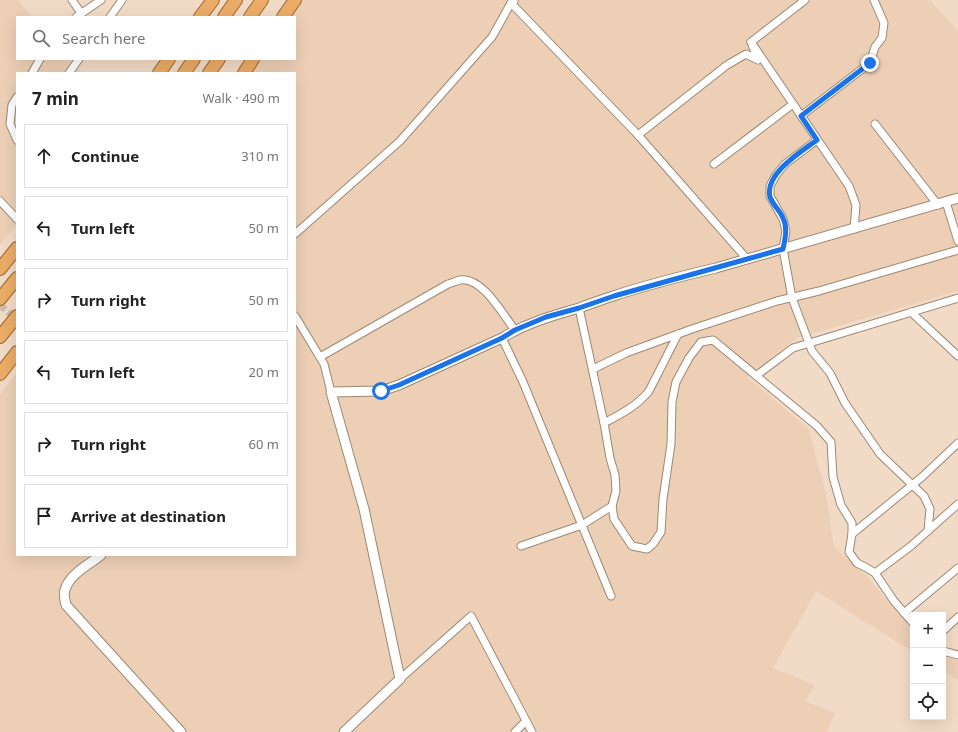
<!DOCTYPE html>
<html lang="en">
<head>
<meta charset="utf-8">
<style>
	:root { --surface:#fff; --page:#f6f6f6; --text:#222; --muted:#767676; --line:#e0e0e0 }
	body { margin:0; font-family:"Noto Sans",sans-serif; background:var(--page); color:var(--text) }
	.controls { position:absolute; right:12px; bottom:12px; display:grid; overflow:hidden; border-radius:0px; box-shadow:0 4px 16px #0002 }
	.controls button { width:36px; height:36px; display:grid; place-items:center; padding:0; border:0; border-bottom:1px solid var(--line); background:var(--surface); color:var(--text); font:20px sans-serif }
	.stop { position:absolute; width:12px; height:12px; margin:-9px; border:3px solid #1a73e8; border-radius:50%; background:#fff }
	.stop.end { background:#1a73e8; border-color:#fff; box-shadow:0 1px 4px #0008 }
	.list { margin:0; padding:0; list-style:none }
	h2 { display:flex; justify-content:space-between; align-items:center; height:52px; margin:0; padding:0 16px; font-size:17px }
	h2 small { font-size:13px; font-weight:400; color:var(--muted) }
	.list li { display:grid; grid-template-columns:26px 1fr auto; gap:12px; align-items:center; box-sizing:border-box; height:64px; margin:0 8px 8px; padding:0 8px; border:1px solid var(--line); border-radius:0px }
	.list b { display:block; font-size:15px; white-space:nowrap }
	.list em { font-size:13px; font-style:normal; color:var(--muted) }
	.icon { flex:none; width:22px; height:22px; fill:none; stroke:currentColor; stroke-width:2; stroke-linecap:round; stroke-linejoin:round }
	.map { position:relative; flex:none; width:958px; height:732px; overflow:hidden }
	.search { position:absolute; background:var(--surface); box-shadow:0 4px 16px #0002; left:16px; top:16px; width:280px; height:44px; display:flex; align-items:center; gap:10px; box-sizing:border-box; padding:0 14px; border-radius:0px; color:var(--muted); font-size:15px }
	.panel { position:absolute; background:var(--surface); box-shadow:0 4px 16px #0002; left:16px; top:72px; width:280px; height:484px; border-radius:0px }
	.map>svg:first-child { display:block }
	.built { fill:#eccfb5 }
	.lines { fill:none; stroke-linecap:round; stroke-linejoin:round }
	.minor-tunnel { stroke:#d1bcaa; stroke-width:7; stroke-dasharray:7 3.5; stroke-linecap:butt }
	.minor-casing { stroke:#9d8874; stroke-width:9 }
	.tertiary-casing { stroke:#9d8874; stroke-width:11 }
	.trunk-casing { stroke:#9e672d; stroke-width:14 }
	.minor { stroke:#fff; stroke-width:7 }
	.tertiary { stroke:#fff; stroke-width:9 }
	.trunk { stroke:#ebac67; stroke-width:12 }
	.route { stroke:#1a73e8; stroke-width:5 }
</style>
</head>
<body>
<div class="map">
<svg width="958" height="732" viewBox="0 0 958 732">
	<rect width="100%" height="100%" fill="#f2dbc6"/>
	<g class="built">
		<path d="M 0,0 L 18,0 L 32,17 L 17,17 L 17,59 L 69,59 L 81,73 L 17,73 L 17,223 L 0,245 Z"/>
		<path d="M 302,0 L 930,0 L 958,31 L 958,291 L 797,338 L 747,377 L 809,429 L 827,499 L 834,547 L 866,575 L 913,631 L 913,652 L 816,591 L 773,668 L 815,685 L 805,701 L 835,713 L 827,732 L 0,732 L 0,394 L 17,373 L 17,555 L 295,555 L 295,73 L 249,73 L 259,59 L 295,59 L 295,17 L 289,17 Z"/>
		<path d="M 943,654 L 958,661 L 958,680 L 943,671 Z"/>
	</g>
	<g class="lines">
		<path class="minor-tunnel" d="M 0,305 L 17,320"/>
		<defs>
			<g id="minor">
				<path d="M 72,0 L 81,13"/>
				<path d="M 511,3 L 638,135 L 747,259"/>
				<path d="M 76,17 L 101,0"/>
				<path d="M 110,17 L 122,0"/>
				<path d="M 751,42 L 805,0"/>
				<path d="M 32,73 L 40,59"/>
				<path d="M 69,73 L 79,59"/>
				<path d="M 17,97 L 12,105 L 10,124 L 17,140"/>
				<path d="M 801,116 L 870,63 L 875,47 L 882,38 L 884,23 L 874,0"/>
				<path d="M 875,124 L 938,205"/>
				<path d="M 638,135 L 727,65 L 746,54 L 758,60 L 751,42 L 849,186 L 856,205 L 854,229"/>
				<path d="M 817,140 L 785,164 L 776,175 L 770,186 L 770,196 L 783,219 L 786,231 L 783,249 L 792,298 L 812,351 L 830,373 L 845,403 L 880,454 L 924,496 L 930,509 L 928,531"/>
				<path d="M 714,164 L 793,104"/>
				<path d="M 0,201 L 17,219"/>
				<path d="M 946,202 L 958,241"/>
				<path d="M 295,234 L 400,141 L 492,37 L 511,3 L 514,1"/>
				<path d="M 579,308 L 604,423 L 610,458 L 615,475 L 616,491 L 612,506 L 614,519 L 632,546 L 647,549 L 653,544 L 661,532 L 663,499 L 671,444 L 672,402 L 676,382 L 689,358 L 701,342 L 713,340 L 817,426 L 831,442 L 833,477 L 841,505 L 852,523 L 852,534 L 849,552 L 857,563 L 867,568 L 875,573 L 894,601 L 913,623"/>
				<path d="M 911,312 L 958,356"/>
				<path d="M 295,316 L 324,364 L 331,392"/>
				<path d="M 502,338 L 523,382 L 611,596"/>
				<path d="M 320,357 L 448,284 C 452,283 456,281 460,280 C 482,276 503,315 515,330"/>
				<path d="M 593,369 L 626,353 L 692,329 L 777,301 L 819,291 L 958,250"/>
				<path d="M 757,375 L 793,348 L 958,298"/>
				<path d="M 604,423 C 621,414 637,406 649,391 L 678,334"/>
				<path d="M 852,534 L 922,477 L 958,443"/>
				<path d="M 521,546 L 582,525 L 612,506"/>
				<path d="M 875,573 L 911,546 L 958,504"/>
				<path d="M 904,613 L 958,568"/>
				<path d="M 943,631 L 958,617"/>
				<path d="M 943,651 L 958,655"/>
				<path d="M 400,679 L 471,616 L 532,732"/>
				<path d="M 515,732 L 526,721"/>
			</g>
			<g id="tertiary">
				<path d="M 101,555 C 90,564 69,574 65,590 C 63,594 65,600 66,605 L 181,732"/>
				<path d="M 344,732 L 400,679 L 364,509 L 331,392 L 381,391 L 399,385 L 502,338 C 527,323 551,316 579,308 C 590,304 601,300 613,296 C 647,285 682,276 716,268 L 958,198"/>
			</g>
			<g id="trunk">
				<path d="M 200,17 L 213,0"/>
				<path d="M 224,17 L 236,0"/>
				<path d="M 250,17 L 262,0"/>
				<path d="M 283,17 L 295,0"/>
				<path d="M 159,73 L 169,59"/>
				<path d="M 184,73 L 194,59"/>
				<path d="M 209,73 L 219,59"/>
				<path d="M 244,73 L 253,59"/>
				<path d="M 0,269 L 17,248"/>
				<path d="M 0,299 L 17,278"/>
				<path d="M 0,337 L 17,316"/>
				<path d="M 0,374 L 17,352"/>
			</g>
		</defs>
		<use href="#minor" class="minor-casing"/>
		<use href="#tertiary" class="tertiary-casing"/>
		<use href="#trunk" class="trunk-casing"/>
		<use href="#minor" class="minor"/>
		<use href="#tertiary" class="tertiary"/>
		<use href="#trunk" class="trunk"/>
	</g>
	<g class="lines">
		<path class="route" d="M 381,391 L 399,385 L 502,338 L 515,330 L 546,317 L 579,308 L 614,296 L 783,249 C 785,239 788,228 783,218 C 780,211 773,205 770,197 C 764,174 802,151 817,140 L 801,116 L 870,63"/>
	</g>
</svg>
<div class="controls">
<button>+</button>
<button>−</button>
<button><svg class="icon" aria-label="locate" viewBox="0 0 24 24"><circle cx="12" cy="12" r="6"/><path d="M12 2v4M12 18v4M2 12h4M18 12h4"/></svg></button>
</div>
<div class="stop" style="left:381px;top:391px"></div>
<div class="stop end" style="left:870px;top:63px"></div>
<div class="search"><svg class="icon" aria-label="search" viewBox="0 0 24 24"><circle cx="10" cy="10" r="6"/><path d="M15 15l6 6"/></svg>Search here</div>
<section class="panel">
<h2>7 min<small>Walk · 490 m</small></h2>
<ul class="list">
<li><svg class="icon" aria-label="ahead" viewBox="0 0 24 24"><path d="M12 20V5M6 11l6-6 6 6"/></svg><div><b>Continue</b></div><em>310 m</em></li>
<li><svg class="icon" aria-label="left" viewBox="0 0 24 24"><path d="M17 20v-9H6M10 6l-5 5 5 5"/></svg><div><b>Turn left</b></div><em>50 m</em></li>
<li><svg class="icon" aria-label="right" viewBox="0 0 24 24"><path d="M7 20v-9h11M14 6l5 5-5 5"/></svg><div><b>Turn right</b></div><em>50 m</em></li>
<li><svg class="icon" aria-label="left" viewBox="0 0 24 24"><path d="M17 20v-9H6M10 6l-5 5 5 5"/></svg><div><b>Turn left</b></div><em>20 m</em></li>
<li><svg class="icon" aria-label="right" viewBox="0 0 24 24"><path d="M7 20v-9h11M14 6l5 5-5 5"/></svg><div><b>Turn right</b></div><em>60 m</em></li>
<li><svg class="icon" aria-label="arrive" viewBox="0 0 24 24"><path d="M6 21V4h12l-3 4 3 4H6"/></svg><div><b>Arrive at destination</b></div></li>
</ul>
</section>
</div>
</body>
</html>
